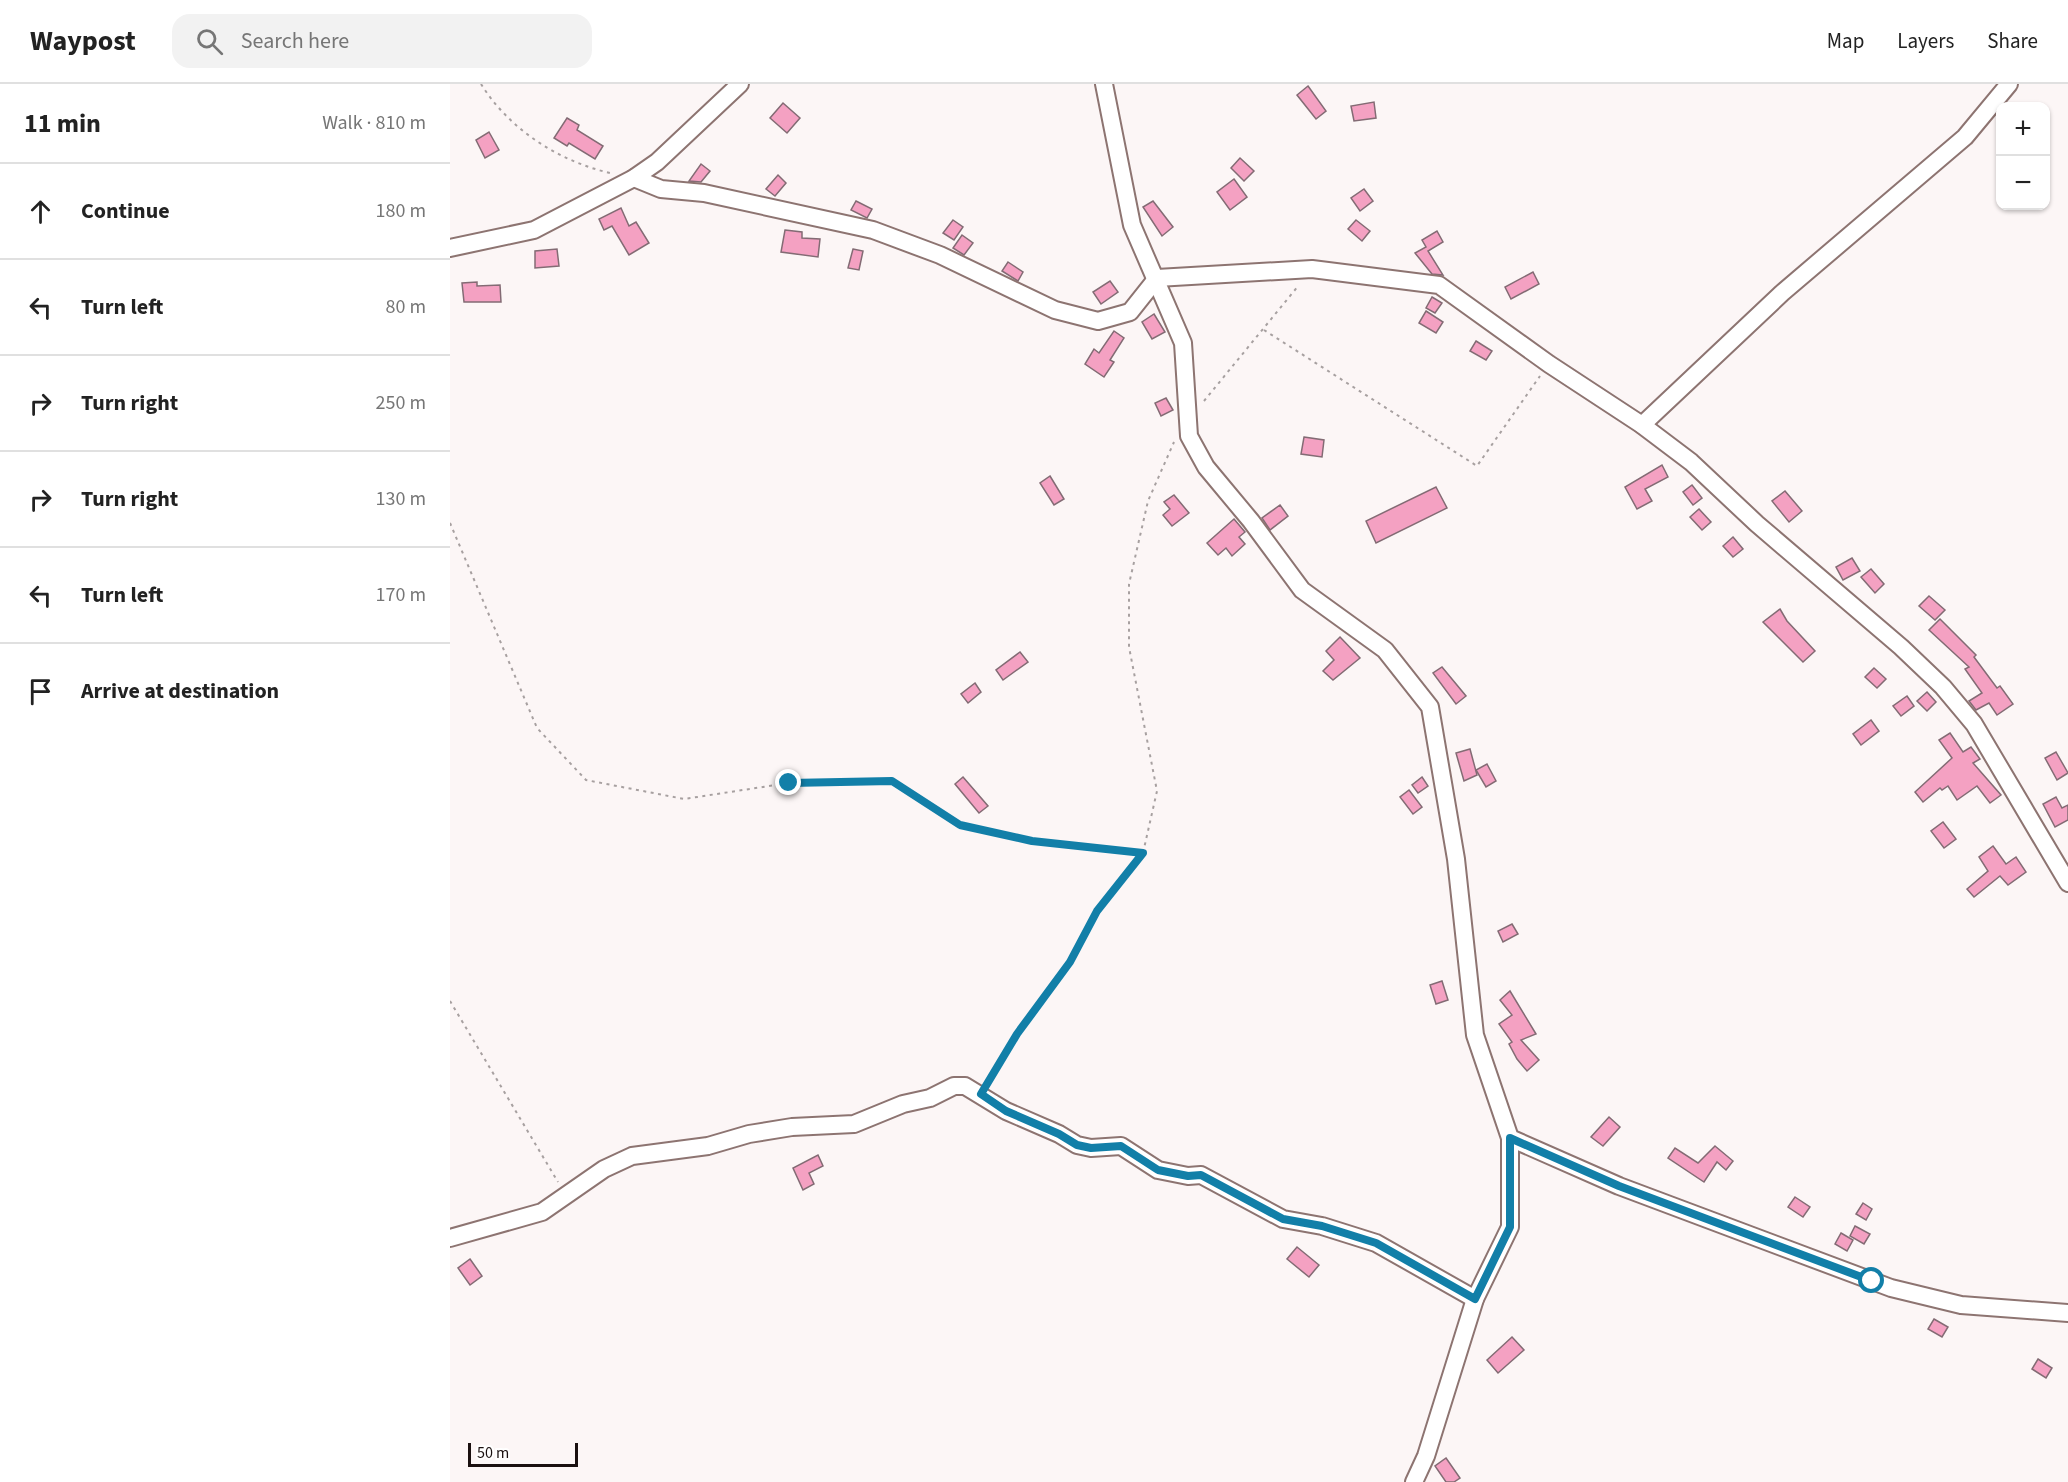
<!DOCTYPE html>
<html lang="en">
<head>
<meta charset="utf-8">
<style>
	:root { --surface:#fff; --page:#f2f2f2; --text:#222; --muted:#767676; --line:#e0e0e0 }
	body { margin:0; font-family:"Source Sans 3",sans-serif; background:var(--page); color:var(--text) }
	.controls { position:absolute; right:18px; top:18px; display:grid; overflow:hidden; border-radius:12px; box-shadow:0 2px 4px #0004 }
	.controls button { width:54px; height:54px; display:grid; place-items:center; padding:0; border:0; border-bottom:2px solid var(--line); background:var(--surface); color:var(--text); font:30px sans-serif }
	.scale { position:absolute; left:18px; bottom:15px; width:110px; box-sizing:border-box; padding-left:6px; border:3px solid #1a1010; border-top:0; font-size:16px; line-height:21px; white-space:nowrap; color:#1a1010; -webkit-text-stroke:4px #fff; paint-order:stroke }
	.stop { position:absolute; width:18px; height:18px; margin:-14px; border:4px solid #127fa8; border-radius:50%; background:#fff }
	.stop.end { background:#127fa8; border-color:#fff; box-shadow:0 2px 6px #0008 }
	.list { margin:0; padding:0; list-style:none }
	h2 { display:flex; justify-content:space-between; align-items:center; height:78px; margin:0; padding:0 24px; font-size:26px }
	h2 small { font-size:20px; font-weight:400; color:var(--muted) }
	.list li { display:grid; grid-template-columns:39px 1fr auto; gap:18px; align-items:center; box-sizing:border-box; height:96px; padding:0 24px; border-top:2px solid var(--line) }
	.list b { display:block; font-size:22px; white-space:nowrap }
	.list em { font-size:20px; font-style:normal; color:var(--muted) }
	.icon { flex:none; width:33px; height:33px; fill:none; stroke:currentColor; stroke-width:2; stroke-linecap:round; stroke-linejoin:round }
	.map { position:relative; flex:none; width:1618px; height:1398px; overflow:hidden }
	header { display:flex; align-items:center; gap:36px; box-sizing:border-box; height:84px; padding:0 30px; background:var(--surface); border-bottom:2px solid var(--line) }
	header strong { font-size:28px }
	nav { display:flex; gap:33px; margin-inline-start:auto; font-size:21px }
	.search { width:420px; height:54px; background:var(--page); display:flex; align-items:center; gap:15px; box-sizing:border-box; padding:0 21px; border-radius:18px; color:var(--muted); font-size:22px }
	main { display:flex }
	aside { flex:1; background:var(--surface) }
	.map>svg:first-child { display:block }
	.building { fill:#f4a1c2; stroke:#836b74; stroke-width:1.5 }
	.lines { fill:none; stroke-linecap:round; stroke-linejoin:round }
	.minor-casing { stroke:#8d7471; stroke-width:20 }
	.path { stroke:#a7a0a0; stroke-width:2; stroke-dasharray:3 4.5; stroke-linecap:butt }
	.minor { stroke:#fff; stroke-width:16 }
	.route { stroke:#127fa8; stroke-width:8 }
</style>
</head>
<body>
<header>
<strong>Waypost</strong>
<div class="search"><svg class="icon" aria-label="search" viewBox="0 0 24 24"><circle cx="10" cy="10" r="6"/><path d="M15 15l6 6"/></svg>Search here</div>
<nav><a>Map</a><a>Layers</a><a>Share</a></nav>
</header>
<main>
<aside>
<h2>11 min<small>Walk · 810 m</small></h2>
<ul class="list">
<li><svg class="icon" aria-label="ahead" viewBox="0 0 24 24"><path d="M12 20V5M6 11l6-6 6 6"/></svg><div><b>Continue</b></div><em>180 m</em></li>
<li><svg class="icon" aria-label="left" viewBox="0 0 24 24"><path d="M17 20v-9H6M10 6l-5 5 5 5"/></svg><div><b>Turn left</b></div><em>80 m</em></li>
<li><svg class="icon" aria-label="right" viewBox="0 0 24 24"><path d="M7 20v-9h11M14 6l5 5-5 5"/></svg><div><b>Turn right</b></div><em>250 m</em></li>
<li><svg class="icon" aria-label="right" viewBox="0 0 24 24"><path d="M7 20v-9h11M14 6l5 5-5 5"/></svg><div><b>Turn right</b></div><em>130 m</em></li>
<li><svg class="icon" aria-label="left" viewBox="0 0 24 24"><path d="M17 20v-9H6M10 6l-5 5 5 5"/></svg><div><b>Turn left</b></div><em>170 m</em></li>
<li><svg class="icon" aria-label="arrive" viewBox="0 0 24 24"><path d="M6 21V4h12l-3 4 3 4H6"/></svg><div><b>Arrive at destination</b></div></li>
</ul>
</aside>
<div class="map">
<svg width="1618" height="1398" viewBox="0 0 1618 1398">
	<rect width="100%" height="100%" fill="#fcf6f6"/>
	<g class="building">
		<path d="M 858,2 L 876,27 L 866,35 L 847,11 Z"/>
		<path d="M 924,18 L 926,34 L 904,37 L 901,22 Z"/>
		<path d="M 333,19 L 350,34 L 337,49 L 320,34 Z"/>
		<path d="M 117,34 L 129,41 L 127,46 L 153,62 L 145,75 L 119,59 L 117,62 L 104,54 Z"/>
		<path d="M 39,48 L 49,66 L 35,74 L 26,56 Z"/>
		<path d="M 790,74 L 804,87 L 794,97 L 781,84 Z"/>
		<path d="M 251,80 L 260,87 L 251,98 L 239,97 Z"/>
		<path d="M 328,91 L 336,99 L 325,112 L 316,105 Z"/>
		<path d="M 784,95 L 797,113 L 780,126 L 767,108 Z"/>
		<path d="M 914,105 L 923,117 L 910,127 L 901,114 Z"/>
		<path d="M 406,117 L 422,125 L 417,134 L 401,126 Z"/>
		<path d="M 703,117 L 723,143 L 712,152 L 693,123 Z"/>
		<path d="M 171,124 L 179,142 L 186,138 L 199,159 L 179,171 L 162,142 L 154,146 L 149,135 Z"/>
		<path d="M 503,136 L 513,143 L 504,156 L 493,149 Z"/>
		<path d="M 906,136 L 920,147 L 912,157 L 898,145 Z"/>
		<path d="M 335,146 L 352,148 L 352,154 L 370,155 L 368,173 L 331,168 Z"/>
		<path d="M 987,147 L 993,158 L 978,167 L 993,191 L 982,190 L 965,169 L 976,163 L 972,156 Z"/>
		<path d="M 512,151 L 523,159 L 514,171 L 503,164 Z"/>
		<path d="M 107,165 L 109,182 L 85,184 L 85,167 Z"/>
		<path d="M 403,165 L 413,167 L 409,186 L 398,184 Z"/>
		<path d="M 558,178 L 573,188 L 568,197 L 552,187 Z"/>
		<path d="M 1083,188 L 1089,200 L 1061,215 L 1055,203 Z"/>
		<path d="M 660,197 L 668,208 L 651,220 L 643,208 Z"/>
		<path d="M 27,198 L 27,202 L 50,201 L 51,218 L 14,218 L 12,199 Z"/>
		<path d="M 982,213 L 992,219 L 985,229 L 976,224 Z"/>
		<path d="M 976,227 L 993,238 L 986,249 L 969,239 Z"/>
		<path d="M 704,230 L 715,248 L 702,255 L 692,238 Z"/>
		<path d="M 664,247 L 674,254 L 660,276 L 664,278 L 654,293 L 635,280 L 644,265 L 649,269 Z"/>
		<path d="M 1026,257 L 1042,267 L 1036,276 L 1020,267 Z"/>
		<path d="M 716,314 L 723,326 L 711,332 L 705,319 Z"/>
		<path d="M 854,353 L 874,356 L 872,373 L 851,370 Z"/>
		<path d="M 1212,381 L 1218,393 L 1195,405 L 1202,417 L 1187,425 L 1175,403 Z"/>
		<path d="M 600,392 L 614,415 L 604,421 L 590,399 Z"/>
		<path d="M 1242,401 L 1252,414 L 1243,421 L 1233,408 Z"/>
		<path d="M 986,403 L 997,424 L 926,459 L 916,437 Z"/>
		<path d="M 1335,407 L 1352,427 L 1339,438 L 1322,417 Z"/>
		<path d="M 724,411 L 739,429 L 722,442 L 713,431 L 720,425 L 714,418 Z"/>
		<path d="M 830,421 L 838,432 L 820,446 L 812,434 Z"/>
		<path d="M 1249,425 L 1261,438 L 1252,446 L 1240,433 Z"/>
		<path d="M 784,435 L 795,448 L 789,453 L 795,460 L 782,472 L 776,464 L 768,471 L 757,459 Z"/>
		<path d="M 1283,453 L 1293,465 L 1283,473 L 1273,462 Z"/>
		<path d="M 1402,474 L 1410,487 L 1393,496 L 1386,483 Z"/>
		<path d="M 1421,485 L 1434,500 L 1425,509 L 1411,493 Z"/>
		<path d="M 1479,512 L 1495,526 L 1485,536 L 1469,522 Z"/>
		<path d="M 1330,525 L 1337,537 L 1365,567 L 1353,578 L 1313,538 Z"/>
		<path d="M 1490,535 L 1526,571 L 1524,573 L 1547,604 L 1550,602 L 1563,620 L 1547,631 L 1539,619 L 1526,626 L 1519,617 L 1532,609 L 1515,585 L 1519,583 L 1479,546 Z"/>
		<path d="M 890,553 L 910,574 L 883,596 L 873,587 L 884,576 L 876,567 Z"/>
		<path d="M 570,568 L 578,578 L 553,596 L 546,586 Z"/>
		<path d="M 992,583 L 1016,612 L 1006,620 L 983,589 Z"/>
		<path d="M 1424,584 L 1436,595 L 1427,604 L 1415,593 Z"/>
		<path d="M 525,599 L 531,608 L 518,619 L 511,610 Z"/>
		<path d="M 1477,608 L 1486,618 L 1477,627 L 1467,617 Z"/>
		<path d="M 1457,612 L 1464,622 L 1451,632 L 1443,622 Z"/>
		<path d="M 1421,636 L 1429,647 L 1411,661 L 1403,650 Z"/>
		<path d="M 1500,649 L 1513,668 L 1521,663 L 1530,675 L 1523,679 L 1551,711 L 1540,719 L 1527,702 L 1507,716 L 1498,702 L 1492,706 L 1490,704 L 1473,718 L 1465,708 L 1502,674 L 1489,656 Z"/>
		<path d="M 1020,665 L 1027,691 L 1014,697 L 1006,669 Z"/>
		<path d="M 1606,668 L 1618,689 L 1607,696 L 1595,674 Z"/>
		<path d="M 1037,680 L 1046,697 L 1036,703 L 1026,686 Z"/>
		<path d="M 513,693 L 538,722 L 529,729 L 505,700 Z"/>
		<path d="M 972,693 L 978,702 L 968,709 L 962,701 Z"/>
		<path d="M 959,706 L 972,723 L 963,730 L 950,713 Z"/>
		<path d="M 1606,713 L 1612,724 L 1618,721 L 1618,736 L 1605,743 L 1593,720 Z"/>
		<path d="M 1493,738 L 1506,755 L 1494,764 L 1481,747 Z"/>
		<path d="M 1543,762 L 1556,780 L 1566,773 L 1576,788 L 1558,801 L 1550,792 L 1524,813 L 1517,805 L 1538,787 L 1529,773 Z"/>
		<path d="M 1062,840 L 1068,850 L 1053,858 L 1048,847 Z"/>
		<path d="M 992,897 L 998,916 L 986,920 L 980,901 Z"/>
		<path d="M 1060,907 L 1086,950 L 1071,956 L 1089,976 L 1077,987 L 1067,975 L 1059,960 L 1062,958 L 1049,940 L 1062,931 L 1050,916 Z"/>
		<path d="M 1159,1033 L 1170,1043 L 1153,1062 L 1141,1053 Z"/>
		<path d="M 1265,1062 L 1283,1077 L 1276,1086 L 1267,1078 L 1254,1098 L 1218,1074 L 1225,1064 L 1248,1079 Z"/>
		<path d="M 368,1071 L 373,1082 L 359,1089 L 364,1100 L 353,1106 L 343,1084 Z"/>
		<path d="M 1345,1113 L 1360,1123 L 1353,1133 L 1338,1123 Z"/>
		<path d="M 1413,1119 L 1422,1125 L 1416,1136 L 1406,1130 Z"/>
		<path d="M 1405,1142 L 1420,1150 L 1414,1160 L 1400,1152 Z"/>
		<path d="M 1391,1149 L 1403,1156 L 1397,1167 L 1385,1160 Z"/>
		<path d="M 847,1163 L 869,1181 L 859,1193 L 837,1175 Z"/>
		<path d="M 20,1175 L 32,1192 L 20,1201 L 8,1184 Z"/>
		<path d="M 1484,1235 L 1498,1243 L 1492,1253 L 1478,1245 Z"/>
		<path d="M 1062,1253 L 1074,1266 L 1048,1289 L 1037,1276 Z"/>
		<path d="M 1588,1275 L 1602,1284 L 1596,1294 L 1582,1285 Z"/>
		<path d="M 996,1374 L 1010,1394 L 1004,1398 L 996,1398 L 985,1382 Z"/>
	</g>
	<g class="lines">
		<defs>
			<g id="minor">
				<path d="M 654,0 L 682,141 L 733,259 L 739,352 L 756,383 L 801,437 L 852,506 L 935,566 L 980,623 L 1006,775 L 1025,951 L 1060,1054 L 1169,1102 L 1441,1204 L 1511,1221 L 1618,1229"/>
				<path d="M 184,94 L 211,105 L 254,109 L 423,146 L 490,171 L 605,226 L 648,237 L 680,228 L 707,194 L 862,185 L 989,201 L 1099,280 L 1192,341 L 1241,378 L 1307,440 L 1451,563 L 1493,603 L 1524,640 L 1618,799"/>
				<path d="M 0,164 L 84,146 L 184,94 L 207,78 L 290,0"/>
				<path d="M 1192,341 L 1332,209 L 1515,53 L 1559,0"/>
				<path d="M 0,1154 L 92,1128 L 154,1085 L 182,1072 L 258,1062 L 299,1050 L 342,1043 L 404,1040 L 453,1020 L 480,1014 L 504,1002 L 515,1002 L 556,1027 L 609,1050 L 627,1061 L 641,1064 L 671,1062 L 708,1086 L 738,1092 L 751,1091 L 833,1135 L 872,1142 L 926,1159 L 1025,1215"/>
				<path d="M 964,1398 L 976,1372 L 1025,1215 L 1060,1143 L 1060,1054"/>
			</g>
		</defs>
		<use href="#minor" class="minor-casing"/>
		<g class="path">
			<path d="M 31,0 C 59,45 108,77 160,89"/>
			<path d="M 814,246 L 1027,382 L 1090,292"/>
			<path d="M 754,317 L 849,201"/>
			<path d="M 0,439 L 87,644 L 136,696 L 234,715 L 339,699 L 442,697 L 510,741 L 582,757 L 693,769 L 707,707 L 679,563 L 679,500 L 698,417 L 724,358"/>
			<path d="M 0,917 L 108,1098"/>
			<path d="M 539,997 L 567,950 L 620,878 L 647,827 L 693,769"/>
		</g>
		<use href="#minor" class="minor"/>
	</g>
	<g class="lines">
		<path class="route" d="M 339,699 L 442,697 L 510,741 L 582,757 L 693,769 L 647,827 L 620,878 L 567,950 L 531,1010 L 556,1027 L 609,1050 L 627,1061 L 641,1064 L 671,1062 L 708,1086 L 738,1092 L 751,1091 L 833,1135 L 872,1142 L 926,1159 L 1025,1215 L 1060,1143 L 1060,1054 L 1169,1102 L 1422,1197"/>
	</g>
</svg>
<div class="controls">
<button>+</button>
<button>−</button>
</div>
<div class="scale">50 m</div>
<div class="stop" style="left:1422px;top:1197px"></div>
<div class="stop end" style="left:339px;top:699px"></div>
</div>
</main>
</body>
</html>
